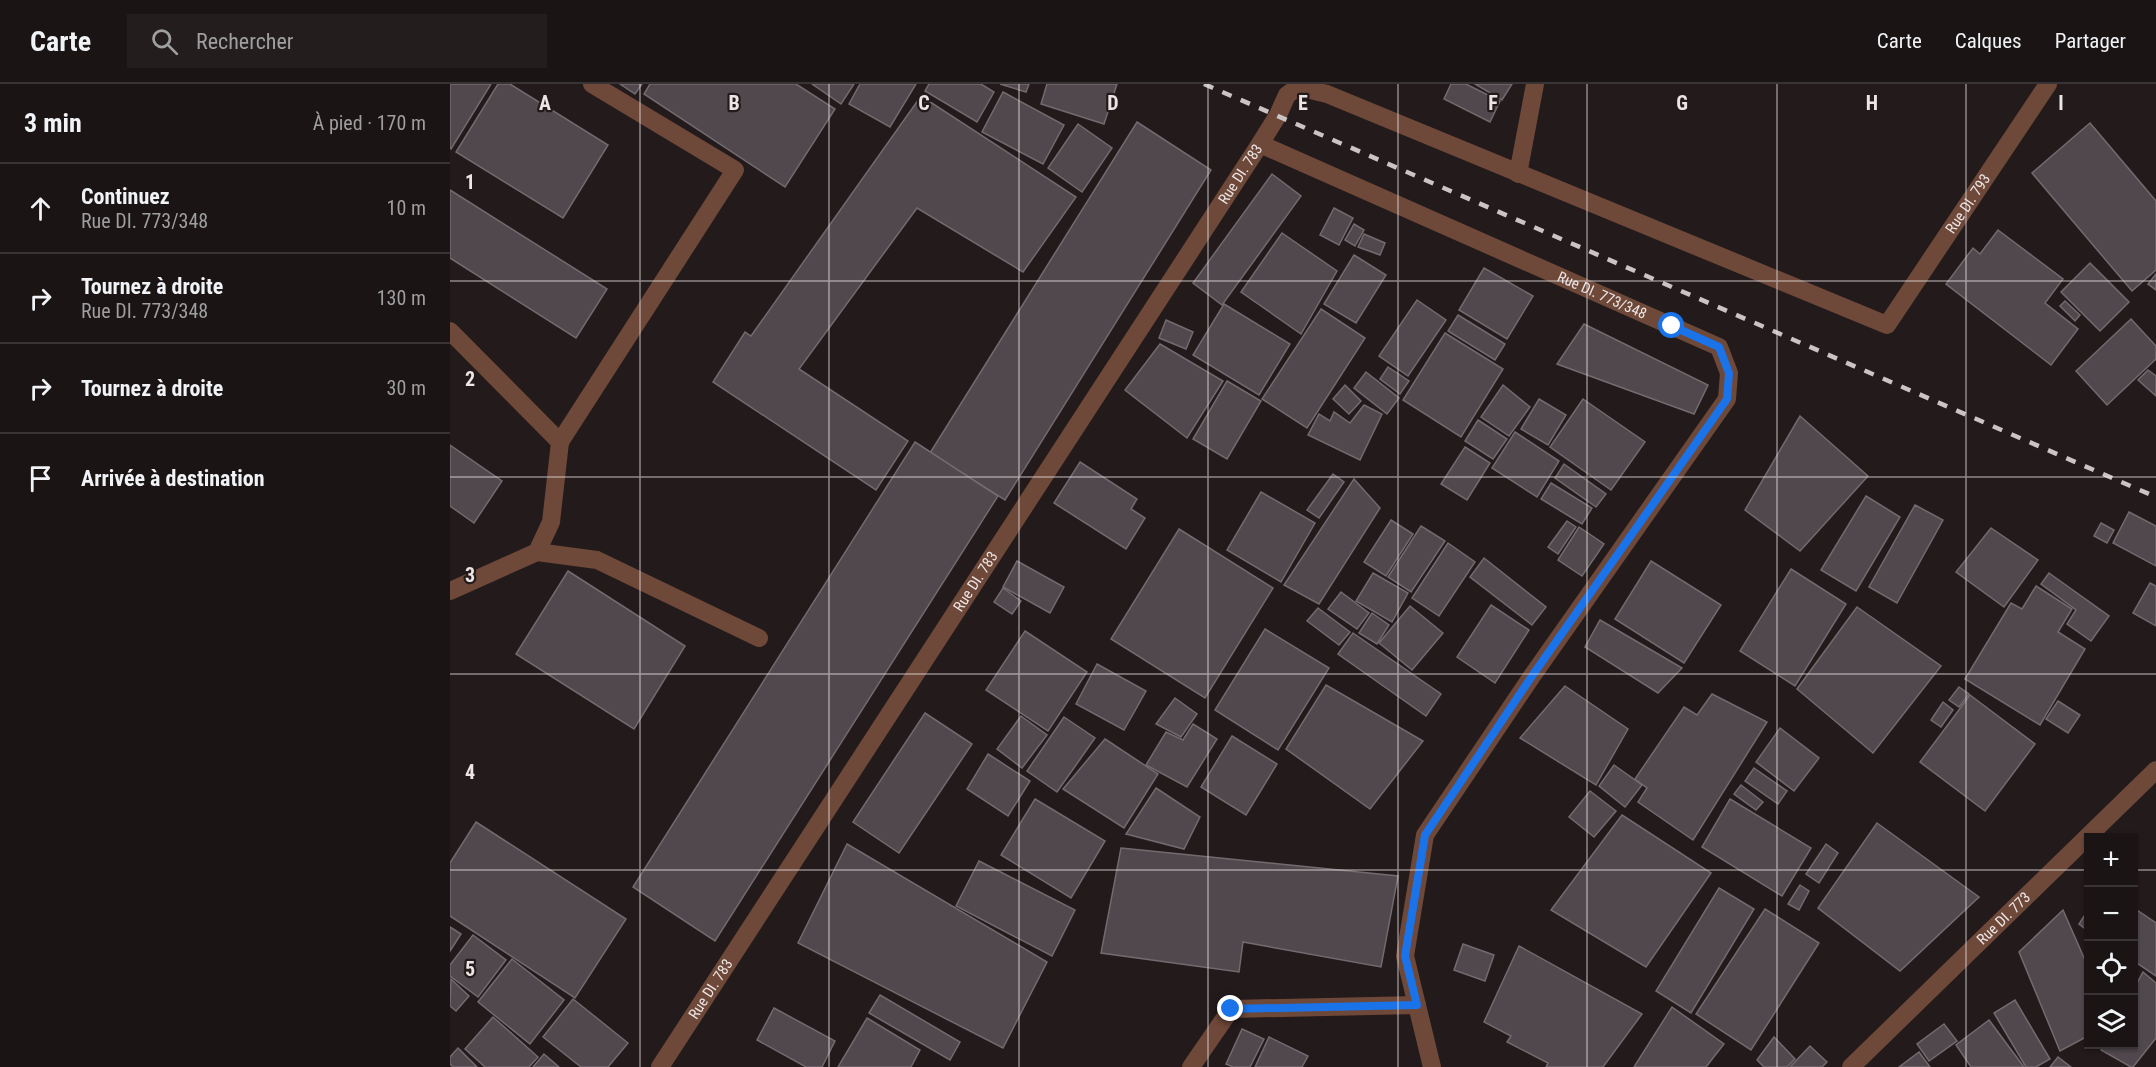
<!DOCTYPE html>
<html lang="fr">
<head>
<meta charset="utf-8">
<style>
	:root { --surface:#1a1414; --page:#231d1d; --text:#f1f3f6; --muted:#9f9ea0; --line:#383334 }
	body { margin:0; font-family:"Roboto Condensed",sans-serif; background:var(--page); color:var(--text) }
	.controls { position:absolute; right:18px; bottom:18px; display:grid; overflow:hidden; border-radius:0px; box-shadow:0 2px 4px #0004 }
	.controls button { width:54px; height:54px; display:grid; place-items:center; padding:0; border:0; border-bottom:2px solid var(--line); background:var(--surface); color:var(--text); font:30px sans-serif }
	.stop { position:absolute; width:18px; height:18px; margin:-14px; border:4px solid #1a73e8; border-radius:50%; background:#fff }
	.stop.end { background:#1a73e8; border-color:#fff; box-shadow:0 2px 6px #0008 }
	.list { margin:0; padding:0; list-style:none }
	h2 { display:flex; justify-content:space-between; align-items:center; height:78px; margin:0; padding:0 24px; font-size:26px }
	h2 small { font-size:20px; font-weight:400; color:var(--muted) }
	.list li { display:grid; grid-template-columns:39px 1fr auto; gap:18px; align-items:center; box-sizing:border-box; height:90px; padding:0 24px; border-top:2px solid var(--line) }
	.list b { display:block; font-size:22px; white-space:nowrap }
	.list p { margin:0; font-size:20px; white-space:nowrap; color:var(--muted) }
	.list em { font-size:20px; font-style:normal; color:var(--muted) }
	.icon { flex:none; width:33px; height:33px; fill:none; stroke:currentColor; stroke-width:2; stroke-linecap:round; stroke-linejoin:round }
	.map { position:relative; flex:none; width:1706px; height:983px; overflow:hidden }
	header { display:flex; align-items:center; gap:36px; box-sizing:border-box; height:84px; padding:0 30px; background:var(--surface); border-bottom:2px solid var(--line) }
	header strong { font-size:28px }
	nav { display:flex; gap:33px; margin-inline-start:auto; font-size:21px }
	.search { width:420px; height:54px; background:var(--page); display:flex; align-items:center; gap:15px; box-sizing:border-box; padding:0 21px; border-radius:0px; color:var(--muted); font-size:22px }
	main { display:flex }
	aside { flex:1; background:var(--surface) }
	.map>svg:first-child { display:block }
	.building { fill:#50484d; stroke:#736a6f; stroke-width:1.5 }
	.lines { fill:none; stroke-linecap:round; stroke-linejoin:round }
	.minor { stroke:#6e4838; stroke-width:18 }
	.rail { stroke:#cbc4c4; stroke-width:4.5; stroke-dasharray:10 10; stroke-linecap:butt }
	.route { stroke:#1a73e8; stroke-width:8 }
	.grid { fill:none; stroke:#ebe5e5; stroke-width:1.5; stroke-opacity:0.55 }
	.labels { text-anchor:middle; dominant-baseline:central; stroke-width:4.5; stroke-linejoin:round; paint-order:stroke }
	.street-label { font-size:15px; fill:#ebe5e5; stroke:#231a1b }
	.grid-label { font-size:20px; text-anchor:middle; font-weight:bold; fill:#ebe5e5; stroke:#231a1b; stroke-width:4.5; stroke-linejoin:round; paint-order:stroke }
</style>
</head>
<body>
<header>
<strong>Carte</strong>
<div class="search"><svg class="icon" aria-label="search" viewBox="0 0 24 24"><circle cx="10" cy="10" r="6"/><path d="M15 15l6 6"/></svg>Rechercher</div>
<nav><a>Carte</a><a>Calques</a><a>Partager</a></nav>
</header>
<main>
<aside>
<h2>3 min<small>À pied · 170 m</small></h2>
<ul class="list">
<li><svg class="icon" aria-label="ahead" viewBox="0 0 24 24"><path d="M12 20V5M6 11l6-6 6 6"/></svg><div><b>Continuez</b><p>Rue DI. 773/348</p></div><em>10 m</em></li>
<li><svg class="icon" aria-label="right" viewBox="0 0 24 24"><path d="M7 20v-9h11M14 6l5 5-5 5"/></svg><div><b>Tournez à droite</b><p>Rue DI. 773/348</p></div><em>130 m</em></li>
<li><svg class="icon" aria-label="right" viewBox="0 0 24 24"><path d="M7 20v-9h11M14 6l5 5-5 5"/></svg><div><b>Tournez à droite</b></div><em>30 m</em></li>
<li><svg class="icon" aria-label="arrive" viewBox="0 0 24 24"><path d="M6 21V4h12l-3 4 3 4H6"/></svg><div><b>Arrivée à destination</b></div></li>
</ul>
</aside>
<div class="map">
<svg width="1706" height="983" viewBox="0 0 1706 983">
	<rect width="100%" height="100%" fill="#231a1b"/>
	<g class="building">
		<path d="M 0,0 L 41,0 L 1,65 L 0,64 Z"/>
		<path d="M 48,0 L 60,0 L 158,61 L 113,134 L 6,68 Z"/>
		<path d="M 170,0 L 192,0 L 185,10 Z"/>
		<path d="M 200,0 L 346,0 L 385,25 L 335,103 L 194,10 Z"/>
		<path d="M 362,0 L 404,0 L 391,20 Z"/>
		<path d="M 410,0 L 466,0 L 440,43 L 399,20 Z"/>
		<path d="M 479,0 L 531,0 L 544,8 L 527,38 L 475,7 Z"/>
		<path d="M 550,0 L 579,0 L 576,8 Z"/>
		<path d="M 597,0 L 667,0 L 654,40 L 591,20 Z"/>
		<path d="M 1001,0 L 1016,0 L 1050,17 L 1040,38 L 994,15 Z"/>
		<path d="M 1025,0 L 1062,0 L 1052,16 Z"/>
		<path d="M 553,8 L 614,41 L 593,80 L 532,48 Z"/>
		<path d="M 471,12 L 626,113 L 573,188 L 467,124 L 349,285 L 458,357 L 426,406 L 263,298 L 295,248 L 301,252 Z"/>
		<path d="M 687,38 L 761,86 L 555,416 L 480,369 Z"/>
		<path d="M 1640,39 L 1706,117 L 1706,186 L 1682,207 L 1582,89 Z"/>
		<path d="M 628,40 L 662,64 L 632,108 L 598,84 Z"/>
		<path d="M 822,90 L 851,112 L 772,221 L 743,199 Z"/>
		<path d="M 0,106 L 157,205 L 126,254 L 0,174 Z"/>
		<path d="M 884,124 L 903,134 L 889,161 L 870,151 Z"/>
		<path d="M 904,140 L 914,146 L 905,162 L 895,156 Z"/>
		<path d="M 1548,146 L 1613,195 L 1595,219 L 1628,245 L 1601,281 L 1496,200 L 1523,164 L 1530,170 Z"/>
		<path d="M 832,149 L 887,187 L 851,250 L 791,208 Z"/>
		<path d="M 914,150 L 935,159 L 930,171 L 908,163 Z"/>
		<path d="M 904,171 L 936,191 L 906,239 L 874,220 Z"/>
		<path d="M 1640,179 L 1679,218 L 1650,247 L 1611,208 Z"/>
		<path d="M 1034,184 L 1083,212 L 1057,255 L 1009,226 Z"/>
		<path d="M 1706,190 L 1706,206 L 1698,200 Z"/>
		<path d="M 967,216 L 996,236 L 958,292 L 929,272 Z"/>
		<path d="M 1615,217 L 1630,231 L 1625,237 L 1610,222 Z"/>
		<path d="M 774,220 L 840,260 L 809,311 L 743,271 Z"/>
		<path d="M 871,225 L 915,254 L 857,344 L 812,315 Z"/>
		<path d="M 1008,231 L 1055,260 L 1045,276 L 998,247 Z"/>
		<path d="M 1681,235 L 1706,262 L 1706,275 L 1657,321 L 1626,287 Z"/>
		<path d="M 716,236 L 743,248 L 736,265 L 709,254 Z"/>
		<path d="M 1134,240 L 1258,301 L 1244,330 L 1107,280 Z"/>
		<path d="M 995,249 L 1053,285 L 1011,353 L 953,316 Z"/>
		<path d="M 710,260 L 773,297 L 737,354 L 675,306 Z"/>
		<path d="M 938,283 L 959,297 L 950,310 L 930,295 Z"/>
		<path d="M 1698,286 L 1706,292 L 1706,312 L 1688,296 Z"/>
		<path d="M 916,288 L 949,314 L 937,330 L 904,304 Z"/>
		<path d="M 777,297 L 811,317 L 777,375 L 743,355 Z"/>
		<path d="M 895,301 L 911,317 L 899,330 L 883,315 Z"/>
		<path d="M 1053,301 L 1080,323 L 1059,352 L 1031,333 Z"/>
		<path d="M 1089,315 L 1116,331 L 1098,361 L 1071,345 Z"/>
		<path d="M 1133,315 L 1195,358 L 1161,406 L 1100,363 Z"/>
		<path d="M 914,321 L 932,330 L 910,376 L 858,351 L 869,330 L 880,337 L 884,328 L 900,339 Z"/>
		<path d="M 1350,332 L 1418,392 L 1350,467 L 1295,426 Z"/>
		<path d="M 1028,336 L 1057,355 L 1043,375 L 1015,357 Z"/>
		<path d="M 1065,348 L 1109,377 L 1087,413 L 1042,384 Z"/>
		<path d="M 465,358 L 548,412 L 265,857 L 183,803 Z"/>
		<path d="M 0,361 L 52,397 L 24,439 L 0,422 Z"/>
		<path d="M 1015,363 L 1040,379 L 1017,416 L 991,400 Z"/>
		<path d="M 630,378 L 687,415 L 681,425 L 695,434 L 676,465 L 604,419 Z"/>
		<path d="M 1114,380 L 1156,410 L 1146,423 L 1105,394 Z"/>
		<path d="M 883,390 L 894,398 L 869,434 L 857,426 Z"/>
		<path d="M 904,395 L 930,424 L 869,520 L 834,501 Z"/>
		<path d="M 1101,399 L 1142,424 L 1132,440 L 1091,415 Z"/>
		<path d="M 811,408 L 865,439 L 831,498 L 777,466 Z"/>
		<path d="M 1416,412 L 1450,433 L 1406,507 L 1371,486 Z"/>
		<path d="M 1465,421 L 1493,436 L 1447,519 L 1419,503 Z"/>
		<path d="M 1679,428 L 1706,442 L 1706,482 L 1663,459 Z"/>
		<path d="M 941,436 L 963,450 L 936,492 L 914,478 Z"/>
		<path d="M 1117,437 L 1126,443 L 1108,470 L 1098,463 Z"/>
		<path d="M 1651,439 L 1664,446 L 1657,459 L 1644,452 Z"/>
		<path d="M 971,442 L 995,457 L 961,508 L 938,493 Z"/>
		<path d="M 1129,443 L 1154,460 L 1132,492 L 1108,476 Z"/>
		<path d="M 1541,444 L 1588,476 L 1554,523 L 1506,488 Z"/>
		<path d="M 729,445 L 823,504 L 755,614 L 661,555 Z"/>
		<path d="M 998,459 L 1025,478 L 989,532 L 962,514 Z"/>
		<path d="M 1034,474 L 1096,523 L 1082,541 L 1020,493 Z"/>
		<path d="M 567,477 L 614,503 L 600,529 L 553,503 Z"/>
		<path d="M 1201,477 L 1271,521 L 1234,579 L 1165,535 Z"/>
		<path d="M 1341,485 L 1396,520 L 1345,602 L 1290,567 Z"/>
		<path d="M 118,487 L 235,562 L 184,645 L 66,570 Z"/>
		<path d="M 923,489 L 958,509 L 942,538 L 906,517 Z"/>
		<path d="M 1599,489 L 1659,532 L 1641,557 L 1617,540 L 1626,526 L 1591,500 Z"/>
		<path d="M 1700,499 L 1706,502 L 1706,542 L 1683,529 Z"/>
		<path d="M 1586,502 L 1622,525 L 1608,548 L 1635,565 L 1590,641 L 1515,595 L 1561,519 L 1572,525 Z"/>
		<path d="M 553,504 L 571,517 L 562,530 L 544,518 Z"/>
		<path d="M 891,508 L 919,529 L 907,545 L 878,525 Z"/>
		<path d="M 1041,521 L 1079,546 L 1045,599 L 1007,573 Z"/>
		<path d="M 960,522 L 993,549 L 962,586 L 929,559 Z"/>
		<path d="M 1407,523 L 1491,582 L 1423,669 L 1347,605 Z"/>
		<path d="M 868,524 L 900,548 L 889,561 L 857,537 Z"/>
		<path d="M 922,529 L 939,541 L 927,560 L 909,549 Z"/>
		<path d="M 1150,536 L 1232,584 L 1208,609 L 1135,563 Z"/>
		<path d="M 815,545 L 879,584 L 828,666 L 765,626 Z"/>
		<path d="M 575,547 L 637,588 L 598,647 L 536,606 Z"/>
		<path d="M 903,549 L 991,610 L 976,632 L 888,570 Z"/>
		<path d="M 647,580 L 696,607 L 674,646 L 626,620 Z"/>
		<path d="M 876,601 L 973,657 L 920,725 L 836,665 Z"/>
		<path d="M 1115,602 L 1178,645 L 1146,701 L 1070,654 Z"/>
		<path d="M 1509,603 L 1519,610 L 1509,623 L 1499,616 Z"/>
		<path d="M 1262,610 L 1317,638 L 1243,756 L 1188,718 L 1197,704 L 1185,695 L 1234,623 L 1247,631 Z"/>
		<path d="M 1520,611 L 1585,660 L 1535,727 L 1470,678 Z"/>
		<path d="M 725,614 L 747,630 L 731,653 L 706,640 Z"/>
		<path d="M 1608,617 L 1630,631 L 1618,649 L 1596,635 Z"/>
		<path d="M 1493,618 L 1503,626 L 1491,643 L 1481,636 Z"/>
		<path d="M 475,629 L 522,660 L 449,769 L 403,738 Z"/>
		<path d="M 571,632 L 597,651 L 572,684 L 547,665 Z"/>
		<path d="M 614,633 L 645,654 L 607,708 L 577,687 Z"/>
		<path d="M 743,640 L 767,655 L 737,703 L 696,681 L 716,648 L 733,656 Z"/>
		<path d="M 1330,644 L 1369,674 L 1344,707 L 1306,678 Z"/>
		<path d="M 782,652 L 827,680 L 796,731 L 751,703 Z"/>
		<path d="M 655,655 L 708,690 L 674,744 L 613,705 Z"/>
		<path d="M 538,670 L 580,697 L 558,732 L 517,705 Z"/>
		<path d="M 1164,681 L 1192,701 L 1175,723 L 1149,702 Z"/>
		<path d="M 1304,684 L 1337,707 L 1328,720 L 1295,697 Z"/>
		<path d="M 1291,701 L 1313,718 L 1306,726 L 1284,710 Z"/>
		<path d="M 706,704 L 750,733 L 734,765 L 676,750 Z"/>
		<path d="M 1140,707 L 1166,727 L 1144,753 L 1119,733 Z"/>
		<path d="M 585,715 L 655,757 L 621,814 L 551,771 Z"/>
		<path d="M 1280,715 L 1361,764 L 1332,812 L 1252,763 Z"/>
		<path d="M 1172,731 L 1261,789 L 1196,883 L 1101,826 Z"/>
		<path d="M 26,738 L 176,835 L 125,914 L 0,832 L 0,779 Z"/>
		<path d="M 1427,739 L 1529,813 L 1450,887 L 1368,824 Z"/>
		<path d="M 397,760 L 597,878 L 553,964 L 348,859 Z"/>
		<path d="M 1376,760 L 1388,769 L 1369,799 L 1356,790 Z"/>
		<path d="M 671,764 L 948,792 L 931,883 L 793,858 L 789,888 L 651,869 Z"/>
		<path d="M 529,777 L 625,826 L 602,872 L 506,822 Z"/>
		<path d="M 1350,801 L 1359,807 L 1349,826 L 1338,820 Z"/>
		<path d="M 1269,804 L 1304,825 L 1241,929 L 1206,907 Z"/>
		<path d="M 1684,824 L 1706,839 L 1706,892 L 1684,877 Z"/>
		<path d="M 1315,825 L 1369,859 L 1301,966 L 1246,930 Z"/>
		<path d="M 1613,826 L 1638,883 L 1638,952 L 1610,967 L 1569,868 Z"/>
		<path d="M 1638,826 L 1638,847 L 1629,840 Z"/>
		<path d="M 0,843 L 11,850 L 0,867 Z"/>
		<path d="M 23,851 L 56,876 L 28,913 L 0,892 L 0,881 Z"/>
		<path d="M 1013,860 L 1044,871 L 1035,897 L 1004,886 Z"/>
		<path d="M 1069,862 L 1192,930 L 1153,983 L 1096,983 L 1098,979 L 1057,958 L 1061,952 L 1034,938 Z"/>
		<path d="M 62,875 L 114,916 L 80,960 L 28,918 Z"/>
		<path d="M 1693,888 L 1706,899 L 1706,954 L 1683,983 L 1681,983 L 1651,966 L 1654,960 L 1684,960 L 1684,905 Z"/>
		<path d="M 1,895 L 19,912 L 6,927 L 0,922 Z"/>
		<path d="M 430,911 L 510,958 L 500,976 L 419,929 Z"/>
		<path d="M 123,915 L 178,959 L 158,983 L 131,983 L 93,953 Z"/>
		<path d="M 1565,916 L 1600,975 L 1586,983 L 1576,983 L 1544,929 Z"/>
		<path d="M 1222,923 L 1274,960 L 1256,983 L 1184,983 Z"/>
		<path d="M 324,924 L 385,957 L 372,983 L 356,983 L 307,956 Z"/>
		<path d="M 43,933 L 88,973 L 79,983 L 35,983 L 15,965 Z"/>
		<path d="M 417,934 L 470,966 L 461,983 L 388,983 Z"/>
		<path d="M 1539,936 L 1574,983 L 1521,983 L 1506,961 Z"/>
		<path d="M 1494,940 L 1507,957 L 1479,977 L 1467,960 Z"/>
		<path d="M 792,945 L 814,955 L 800,983 L 783,983 L 776,980 Z"/>
		<path d="M 819,953 L 858,972 L 852,983 L 805,983 Z"/>
		<path d="M 1324,953 L 1345,975 L 1337,983 L 1314,983 L 1307,976 Z"/>
		<path d="M 1360,962 L 1377,978 L 1372,983 L 1340,983 Z"/>
		<path d="M 8,964 L 27,983 L 3,983 L 0,980 L 0,973 Z"/>
		<path d="M 1469,968 L 1480,983 L 1449,983 Z"/>
		<path d="M 94,970 L 109,983 L 83,983 Z"/>
		<path d="M 1608,973 L 1621,983 L 1600,983 Z"/>
	</g>
	<g class="lines">
		<g class="minor">
			<path id="s1" d="M 810,60 L 1269,263 L 1279,289 L 1277,315 L 1082,592 L 975,751 L 955,872 L 982,983"/>
			<path d="M 1068,90 L 1085,0"/>
			<path d="M 0,247 L 110,358 L 101,438 L 87,468 L 0,507"/>
			<path d="M 110,358 L 285,86 L 142,0"/>
			<path d="M 87,468 L 147,476 L 309,554"/>
			<path id="s2" d="M 210,983 L 810,60 L 828,31 L 837,11 L 848,3 L 877,10 L 1437,241 L 1598,0"/>
			<path d="M 741,983 L 781,925 L 967,921"/>
			<path id="s3" d="M 1401,983 L 1706,686"/>
		</g>
		<path class="rail" d="M 754,0 L 1706,413"/>
	</g>
	<g class="lines">
		<path class="route" d="M 781,925 L 967,921 L 955,872 L 975,751 L 1082,592 L 1277,315 L 1279,289 L 1269,263 L 1222,242"/>
	</g>
	<path class="grid" d="M 190,0 L 190,983M 379,0 L 379,983M 569,0 L 569,983M 758,0 L 758,983M 948,0 L 948,983M 1137,0 L 1137,983M 1327,0 L 1327,983M 1516,0 L 1516,983M 0,197 L 1706,197M 0,393 L 1706,393M 0,590 L 1706,590M 0,786 L 1638,786M 1684,786 L 1706,786"/>
	<g class="labels">
		<g class="street-label">
			<text stroke="none"><textPath href="#s2" startOffset="1065">Rue DI. 783</textPath></text>
			<text stroke="none"><textPath href="#s2" startOffset="1952">Rue DI. 793</textPath></text>
			<text stroke="none"><textPath href="#s1" startOffset="374">Rue DI. 773/348</textPath></text>
			<text stroke="none"><textPath href="#s2" startOffset="579">Rue DI. 783</textPath></text>
			<text stroke="none"><textPath href="#s3" startOffset="213">Rue DI. 773</textPath></text>
			<text stroke="none"><textPath href="#s2" startOffset="93">Rue DI. 783</textPath></text>
		</g>
	</g>
	<g class="grid-label">
		<text x="95" y="26">A</text>
		<text x="284" y="26">B</text>
		<text x="474" y="26">C</text>
		<text x="663" y="26">D</text>
		<text x="853" y="26">E</text>
		<text x="1043" y="26">F</text>
		<text x="1232" y="26">G</text>
		<text x="1422" y="26">H</text>
		<text x="1611" y="26">I</text>
		<text x="20" y="105">1</text>
		<text x="20" y="302">2</text>
		<text x="20" y="498">3</text>
		<text x="20" y="695">4</text>
		<text x="20" y="892">5</text>
	</g>
</svg>
<div class="controls">
<button>+</button>
<button>−</button>
<button><svg class="icon" aria-label="locate" viewBox="0 0 24 24"><circle cx="12" cy="12" r="6"/><path d="M12 2v4M12 18v4M2 12h4M18 12h4"/></svg></button>
<button><svg class="icon" aria-label="layers" viewBox="0 0 24 24"><path d="M12 4l9 5-9 5-9-5zM3 14l9 5 9-5"/></svg></button>
</div>
<div class="stop" style="left:1222px;top:242px"></div>
<div class="stop end" style="left:781px;top:925px"></div>
</div>
</main>
</body>
</html>
